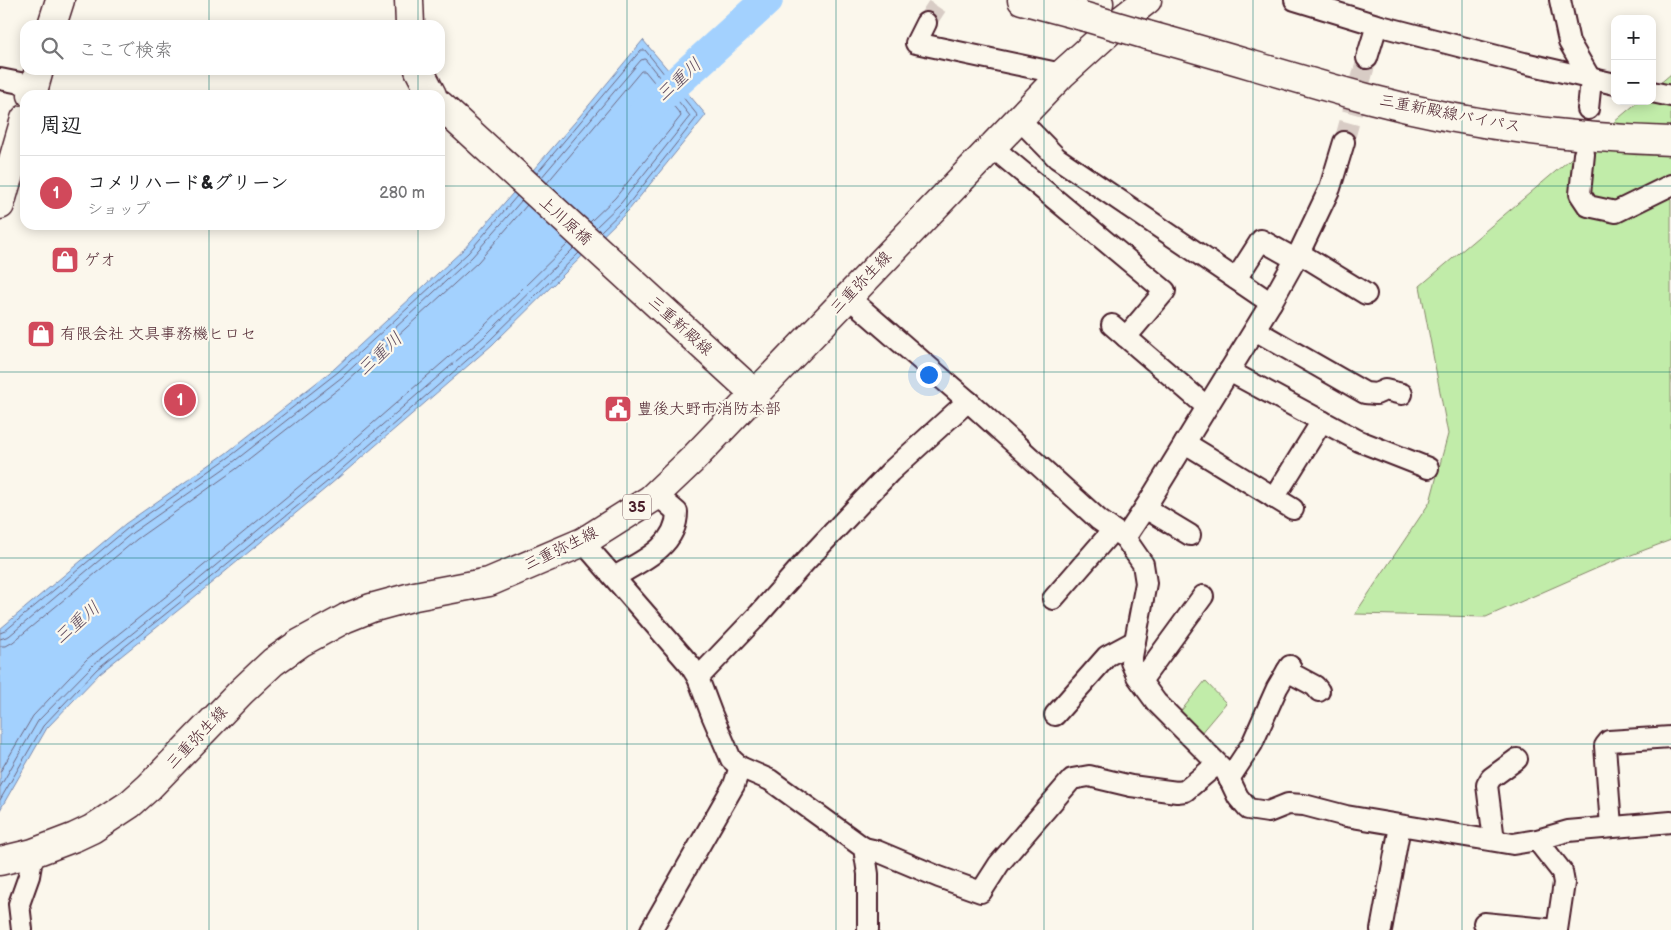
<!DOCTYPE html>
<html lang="ja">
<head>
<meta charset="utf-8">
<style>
	:root { --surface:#fff; --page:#f6f6f6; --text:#202124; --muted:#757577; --line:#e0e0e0; --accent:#d1495b }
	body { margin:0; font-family:"Balsamiq Sans","Klee One",sans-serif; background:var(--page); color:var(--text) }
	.controls { position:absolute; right:15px; top:15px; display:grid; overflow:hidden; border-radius:10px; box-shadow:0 2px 12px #0003 }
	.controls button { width:45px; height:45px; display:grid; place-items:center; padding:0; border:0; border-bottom:1px solid var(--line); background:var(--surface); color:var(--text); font:25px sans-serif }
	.you { position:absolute; left:928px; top:374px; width:18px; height:18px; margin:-12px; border:4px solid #fff; border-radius:50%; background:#1a73e8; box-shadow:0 0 0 8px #1a73e833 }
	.badge { display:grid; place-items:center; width:32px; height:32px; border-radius:50%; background:var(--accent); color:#fff; font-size:16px; font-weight:700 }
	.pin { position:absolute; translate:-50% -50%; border:2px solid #fff; box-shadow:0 1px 5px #0006 }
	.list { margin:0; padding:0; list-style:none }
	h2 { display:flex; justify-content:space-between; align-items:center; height:65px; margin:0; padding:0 20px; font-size:21px }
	h2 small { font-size:16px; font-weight:400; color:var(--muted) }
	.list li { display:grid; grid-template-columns:32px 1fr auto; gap:15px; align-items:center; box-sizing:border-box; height:75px; padding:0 20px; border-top:1px solid var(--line) }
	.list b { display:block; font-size:19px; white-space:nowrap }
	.list p { margin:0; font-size:16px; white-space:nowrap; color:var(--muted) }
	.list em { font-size:16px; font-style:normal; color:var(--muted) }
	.icon { flex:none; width:28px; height:28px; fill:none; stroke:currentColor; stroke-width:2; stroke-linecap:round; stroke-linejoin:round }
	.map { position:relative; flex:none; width:1671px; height:930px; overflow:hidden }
	.search { position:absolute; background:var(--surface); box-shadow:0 2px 12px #0003; left:20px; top:20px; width:425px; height:55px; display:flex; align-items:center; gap:12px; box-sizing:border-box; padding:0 18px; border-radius:15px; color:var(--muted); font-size:19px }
	.panel { position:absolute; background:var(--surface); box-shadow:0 2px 12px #0003; left:20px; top:90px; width:425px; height:140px; border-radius:15px }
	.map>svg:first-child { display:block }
	.green { fill:#c1eca9; stroke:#86866a }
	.water { fill:#a3d1fe; stroke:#7f8aaa }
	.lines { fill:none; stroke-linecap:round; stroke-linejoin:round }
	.shore { stroke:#6e667f; stroke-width:1 }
	.river { stroke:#a3d1fe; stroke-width:32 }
	.minor-tunnel { stroke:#d8ccc5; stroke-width:20; stroke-dasharray:20 10; stroke-linecap:butt }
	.minor-casing { stroke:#4a1f2b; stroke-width:24 }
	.secondary-casing { stroke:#4a1f2b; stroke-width:31 }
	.primary-casing { stroke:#4a1f2b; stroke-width:31 }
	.trunk-casing { stroke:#4a1f2b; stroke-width:31 }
	.minor { stroke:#fbf7ec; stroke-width:20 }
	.secondary { stroke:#fbf7ec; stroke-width:28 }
	.primary { stroke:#fbf7ec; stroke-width:28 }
	.trunk { stroke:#fbf7ec; stroke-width:28 }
	.secondary-bridge-casing { stroke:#4a1f2b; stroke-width:31; stroke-linecap:butt }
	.secondary-bridge { stroke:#fbf7ec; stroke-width:28 }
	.grid { fill:none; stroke:#0f766e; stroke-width:1; stroke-opacity:0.55 }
	.labels { text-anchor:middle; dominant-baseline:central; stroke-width:4.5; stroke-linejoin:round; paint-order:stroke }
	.shield { fill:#fbf7ec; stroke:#7f6065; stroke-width:1 }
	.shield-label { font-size:15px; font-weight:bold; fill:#4a1f2b }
	.street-label { font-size:16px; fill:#4a1f2b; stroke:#fbf7ec }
	.poi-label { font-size:16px; fill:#4a1f2b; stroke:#fbf7ec; text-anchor:start }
	.water-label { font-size:18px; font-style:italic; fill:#604c60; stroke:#fbf7ec }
</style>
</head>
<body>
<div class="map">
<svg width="1671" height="930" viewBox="0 0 1671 930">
	<rect width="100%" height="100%" fill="#fbf7ec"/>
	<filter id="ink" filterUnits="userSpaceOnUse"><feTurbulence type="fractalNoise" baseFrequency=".02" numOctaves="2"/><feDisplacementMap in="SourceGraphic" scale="10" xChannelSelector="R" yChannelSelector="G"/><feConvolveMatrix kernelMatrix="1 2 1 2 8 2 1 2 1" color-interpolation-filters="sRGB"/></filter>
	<g filter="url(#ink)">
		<g class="green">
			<path d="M 1671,74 L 1671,540 L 1602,566 L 1486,617 L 1355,614 L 1430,502 L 1448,434 L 1420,286 L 1639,101 L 1652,101 L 1652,90 Z"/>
			<path d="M 1205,681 L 1226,703 L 1200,734 L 1181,711 Z"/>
		</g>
		<path class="water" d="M 643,40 L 706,115 L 629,210 L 492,345 L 331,484 L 186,604 L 100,673 L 47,728 L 0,810 L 0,629 L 125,524 L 225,454 L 334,369 L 464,249 L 575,122 Z"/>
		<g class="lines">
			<g class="shore">
				<path d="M 537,173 L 641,50 L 645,50 L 698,116 L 626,207 L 600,232"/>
				<path d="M 541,178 L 641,60 L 645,59 L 690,116 L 621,203 L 596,227"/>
				<path d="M 547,183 L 641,71 L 645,71 L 680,114 L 681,116 L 615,198 L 590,222"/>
				<path d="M 0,633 L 5,631 L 128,528 L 228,458 L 338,372 L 468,253 L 517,196"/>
				<path d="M 0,639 L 9,636 L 132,533 L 232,463 L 342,377 L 472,257 L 522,200"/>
				<path d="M 0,646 L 6,646 L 13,642 L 137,539 L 236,469 L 346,383 L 478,262 L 527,205"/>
				<path d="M 0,772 L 33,716 L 87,659 L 174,590 L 319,470 L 479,331 L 569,243"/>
				<path d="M 0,787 L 38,721 L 93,665 L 179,596 L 323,476 L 484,337 L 574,248"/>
				<path d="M 0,800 L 43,726 L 97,669 L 183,600 L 328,481 L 489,341 L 579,253"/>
			</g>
			<path class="river" d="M 645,111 L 767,0"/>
			<g class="minor-tunnel">
				<path d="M 926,23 L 941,0"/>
				<path d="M 1344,142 L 1367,58"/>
			</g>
			<defs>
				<g id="minor">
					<path d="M 1295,0 L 1377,25 L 1367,58"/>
					<path d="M 1560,0 L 1569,42 L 1591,80 L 1588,109"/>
					<path d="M 926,23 L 916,43 L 1062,74"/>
					<path d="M 1377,25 L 1524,63 L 1615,84"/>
					<path d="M 0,79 L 35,86"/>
					<path d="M 1652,92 L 1671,96"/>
					<path d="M 1019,119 L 1057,158 L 1271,303"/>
					<path d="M 993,145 L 1003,156 L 1165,291 L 1126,337"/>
					<path d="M 1584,154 L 1580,194 L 1588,206 L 1616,212 L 1671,185"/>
					<path d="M 1299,253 L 1330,188 L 1344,142"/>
					<path d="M 1236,279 L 1261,240 L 1295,259"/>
					<path d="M 848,297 L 968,401 L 1099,520 L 1125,538 L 1143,564 L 1146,583 L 1131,662 L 1137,676 L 1156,702 L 1226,772 L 1238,797 L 1248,809 L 1268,812 L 1288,804 L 1304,805 L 1346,816 L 1513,844 L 1537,840 L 1568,831 L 1671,822"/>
					<path d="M 1112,325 L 1207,407"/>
					<path d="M 1255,330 L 1365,393 L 1376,394 L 1385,390 L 1402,394"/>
					<path d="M 1229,371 L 1359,441 L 1428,468"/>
					<path d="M 1185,443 L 1293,509"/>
					<path d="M 1274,498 L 1322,421"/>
					<path d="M 1145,508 L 1190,535"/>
					<path d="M 1125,538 L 1145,508 L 1271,303 L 1299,253 L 1366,294"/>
					<path d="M 583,542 L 690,665 L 698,678 L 712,715 L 731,759 L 740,767 L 770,780 L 864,848 L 868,874 L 868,930"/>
					<path d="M 614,577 C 640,562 677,547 677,512 L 656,494"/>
					<path d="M 1053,599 L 1113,530"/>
					<path d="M 1287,671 L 1315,686 L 1319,691"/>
					<path d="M 698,678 L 759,614 L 804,563 L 890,472 L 968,401"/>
					<path d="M 1141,681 L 1203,596"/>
					<path d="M 1055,715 L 1107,656 L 1135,641"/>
					<path d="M 1229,779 L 1252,744 L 1277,688 L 1290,666"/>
					<path d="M 1611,826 L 1605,746 L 1609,741 L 1671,737"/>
					<path d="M 1494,840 L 1487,785 L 1491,778 L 1517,759"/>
					<path d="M 1537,840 L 1562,872 L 1564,883 L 1557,930"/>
					<path d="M 864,848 L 877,851 L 939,877 L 981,892 L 999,864 L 1072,779 L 1089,776 L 1131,786 L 1177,792 L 1185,791 L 1217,764"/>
					<path d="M 1484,923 L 1557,930"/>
					<path d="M 22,930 L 19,904 L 29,876 L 33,853"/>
					<path d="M 651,930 L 734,785 L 740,767"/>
					<path d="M 1381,930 L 1400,826"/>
				</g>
				<g id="secondary">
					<path d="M 409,0 L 410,25"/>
					<path d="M 1022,0 L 1082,16"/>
					<path d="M 1091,0 L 1099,3"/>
					<path d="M 1147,35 C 1221,55 1293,78 1367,98 C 1464,124 1570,138 1671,141"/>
					<path d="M 419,70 L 432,95"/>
					<path d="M 440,105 L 755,394"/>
				</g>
				<path id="primary" d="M 0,861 L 33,853 L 75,837 L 92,829 L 130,804 L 149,787 L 241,692 L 273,662 L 300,643 L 346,618 L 371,608 L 415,596 L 489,582 L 583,542 L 651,499 L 691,461 L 1062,74 L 1124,18 L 1147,0"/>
				<g id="trunk">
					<path d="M 52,25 L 60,0"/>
					<path d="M 32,95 L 39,70"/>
					<path d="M 0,205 L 25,119"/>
				</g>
			</defs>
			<use href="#minor" class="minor-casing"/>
			<use href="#secondary" class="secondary-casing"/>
			<use href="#primary" class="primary-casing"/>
			<use href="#trunk" class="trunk-casing"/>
			<use href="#minor" class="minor"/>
			<use href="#secondary" class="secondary"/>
			<use href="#primary" class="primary"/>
			<use href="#trunk" class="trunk"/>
			<defs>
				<path id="secondary-bridge" d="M 1082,16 L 1147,35"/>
			</defs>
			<use href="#secondary-bridge" class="secondary-bridge-casing"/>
			<use href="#secondary-bridge" class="secondary-bridge"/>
		</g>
	</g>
	<path class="grid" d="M 209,0 L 209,25M 418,0 L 418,25M 627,0 L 627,930M 836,0 L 836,930M 1044,0 L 1044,930M 1253,0 L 1253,930M 1462,0 L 1462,930M 209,70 L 209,95M 418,70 L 418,95M 0,186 L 25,186M 440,186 L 1671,186M 209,225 L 209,930M 418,225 L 418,930M 0,372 L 1671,372M 0,558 L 1671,558M 0,744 L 1671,744"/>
	<defs>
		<symbol id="shop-square" viewBox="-11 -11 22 22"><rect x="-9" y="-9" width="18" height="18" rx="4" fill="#d1495b" stroke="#fbf7ec"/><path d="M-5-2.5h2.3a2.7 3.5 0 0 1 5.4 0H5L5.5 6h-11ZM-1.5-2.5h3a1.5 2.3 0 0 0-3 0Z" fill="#fff"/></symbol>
		<symbol id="civic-square" viewBox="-11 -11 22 22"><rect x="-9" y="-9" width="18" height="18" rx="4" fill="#d1495b" stroke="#fbf7ec"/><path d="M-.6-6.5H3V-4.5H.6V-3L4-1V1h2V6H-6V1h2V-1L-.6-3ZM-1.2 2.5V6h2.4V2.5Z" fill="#fff"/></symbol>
	</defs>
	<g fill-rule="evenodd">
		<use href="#shop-square" x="49" y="244" width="32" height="32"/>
		<use href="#shop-square" x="25" y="318" width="32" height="32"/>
		<use href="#civic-square" x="602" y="393" width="32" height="32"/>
	</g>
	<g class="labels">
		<rect class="shield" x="623" y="494.5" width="28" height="25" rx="4"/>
		<g class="shield-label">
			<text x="637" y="507">35</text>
		</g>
		<g class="street-label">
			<text transform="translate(1450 114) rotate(11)">三重新殿線バイパス</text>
			<text transform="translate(565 221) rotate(42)">上川原橋</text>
			<text transform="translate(861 283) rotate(-46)">三重弥生線</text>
			<text transform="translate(680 326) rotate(42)">三重新殿線</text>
			<text transform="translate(561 549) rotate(-26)">三重弥生線</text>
			<text transform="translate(197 738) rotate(-46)">三重弥生線</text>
		</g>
		<g class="poi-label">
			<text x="84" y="260">ゲオ</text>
			<text x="60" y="334">有限会社 文具事務機ヒロセ</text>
			<text x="637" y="409">豊後大野市消防本部</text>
		</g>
		<g class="water-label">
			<text transform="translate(679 80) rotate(-42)">三重川</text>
			<text transform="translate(380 354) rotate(-43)">三重川</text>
			<text transform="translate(77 623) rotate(-41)">三重川</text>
		</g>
	</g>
</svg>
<div class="controls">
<button>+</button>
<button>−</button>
</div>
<div class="you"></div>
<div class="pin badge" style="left:180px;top:400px">1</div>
<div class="search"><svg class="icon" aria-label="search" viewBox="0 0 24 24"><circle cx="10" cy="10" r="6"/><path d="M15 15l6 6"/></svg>ここで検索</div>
<section class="panel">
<h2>周辺<small></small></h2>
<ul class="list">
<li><span class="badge">1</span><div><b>コメリハード&amp;グリーン</b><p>ショップ</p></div><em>280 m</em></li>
</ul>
</section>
</div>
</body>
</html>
